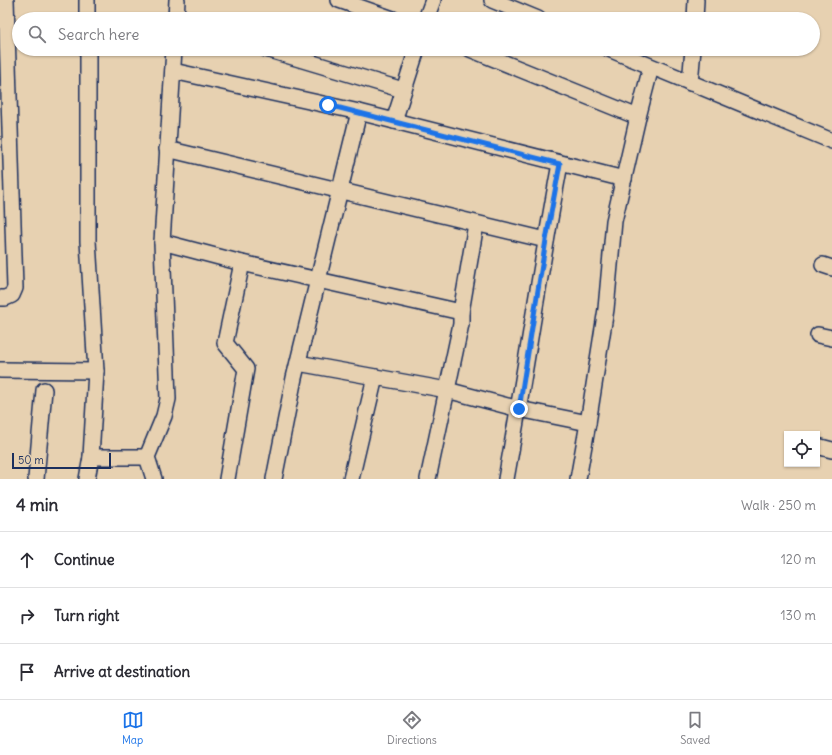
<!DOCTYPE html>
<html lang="en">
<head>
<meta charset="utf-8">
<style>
	:root { --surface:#fff; --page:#f2f2f3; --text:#2b2b33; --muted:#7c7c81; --line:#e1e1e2; --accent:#1a73e8 }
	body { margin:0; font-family:Delius,sans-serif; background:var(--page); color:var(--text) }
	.controls { position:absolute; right:12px; bottom:12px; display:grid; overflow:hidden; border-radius:0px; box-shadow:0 1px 3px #0004 }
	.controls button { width:36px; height:36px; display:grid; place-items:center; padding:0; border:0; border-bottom:1px solid var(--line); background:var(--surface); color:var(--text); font:20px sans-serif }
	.scale { position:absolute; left:12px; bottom:10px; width:99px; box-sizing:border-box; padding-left:4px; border:2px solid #1b2f5e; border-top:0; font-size:11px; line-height:14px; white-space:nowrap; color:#1b2f5e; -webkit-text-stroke:3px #e7d1b1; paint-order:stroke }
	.stop { position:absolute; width:12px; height:12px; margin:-9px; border:3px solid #1a73e8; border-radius:50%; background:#fff }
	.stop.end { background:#1a73e8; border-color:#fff; box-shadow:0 1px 4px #0008 }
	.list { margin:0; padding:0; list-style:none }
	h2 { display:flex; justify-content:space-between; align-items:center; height:52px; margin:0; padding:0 16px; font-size:17px }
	h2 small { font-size:13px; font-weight:400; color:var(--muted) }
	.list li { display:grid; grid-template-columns:26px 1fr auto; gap:12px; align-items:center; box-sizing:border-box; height:56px; padding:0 16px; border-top:1px solid var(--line) }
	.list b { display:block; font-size:15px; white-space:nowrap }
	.list em { font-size:13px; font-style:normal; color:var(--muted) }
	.icon { flex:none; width:22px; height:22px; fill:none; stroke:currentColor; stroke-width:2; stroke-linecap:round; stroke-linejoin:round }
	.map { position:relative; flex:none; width:832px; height:479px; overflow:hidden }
	.search { position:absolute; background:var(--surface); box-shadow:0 1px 3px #0004; left:12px; right:12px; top:12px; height:44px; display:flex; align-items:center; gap:10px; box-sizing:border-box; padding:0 14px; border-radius:22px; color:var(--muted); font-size:15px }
	.sheet { height:220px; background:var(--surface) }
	nav { display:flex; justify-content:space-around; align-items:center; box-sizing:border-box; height:56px; border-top:1px solid var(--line); background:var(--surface); font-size:11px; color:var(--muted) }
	nav a { display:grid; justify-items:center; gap:2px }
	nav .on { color:var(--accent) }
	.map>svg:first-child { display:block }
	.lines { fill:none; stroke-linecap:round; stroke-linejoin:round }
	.minor-casing { stroke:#1b2f5e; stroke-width:18 }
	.minor { stroke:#e7d1b1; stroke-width:15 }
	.route { stroke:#1a73e8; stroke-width:5 }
</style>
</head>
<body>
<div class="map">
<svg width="832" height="479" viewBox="0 0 832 479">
	<rect width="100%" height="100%" fill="#e7d1b1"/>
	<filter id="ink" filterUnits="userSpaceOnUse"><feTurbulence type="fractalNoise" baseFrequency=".025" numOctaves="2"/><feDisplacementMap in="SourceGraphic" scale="8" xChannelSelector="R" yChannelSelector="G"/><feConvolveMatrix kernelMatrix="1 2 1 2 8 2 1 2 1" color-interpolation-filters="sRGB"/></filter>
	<g filter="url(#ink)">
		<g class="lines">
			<defs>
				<g id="minor">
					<path d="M 87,0 L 87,19"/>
					<path d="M 339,0 L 393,19"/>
					<path d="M 492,0 L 538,19"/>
					<path d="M 176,19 L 177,0"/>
					<path d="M 426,19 L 433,0"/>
					<path d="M 695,19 L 696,0"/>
					<path d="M 266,49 L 403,90"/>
					<path d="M 470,49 L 638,117"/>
					<path d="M 609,49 L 832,141"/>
					<path d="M 173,71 L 359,112 L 624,179"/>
					<path d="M 690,83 L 693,49"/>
					<path d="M 394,121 L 417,49"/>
					<path d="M 167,149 L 546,240"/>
					<path d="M 162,242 L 242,263 L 461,312"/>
					<path d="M 823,265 L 832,268"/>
					<path d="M 0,298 L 5,298 L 12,295 L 15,288 L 6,0"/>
					<path d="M 818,335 L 832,338"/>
					<path d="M 298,363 L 447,390 L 519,409 L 588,423"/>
					<path d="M 0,370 L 96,371"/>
					<path d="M 817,446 L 832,450"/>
					<path d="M 91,457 L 147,457"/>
					<path d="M 36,479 L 44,390"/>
					<path d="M 87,479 L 91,457 L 96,371 L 88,241 L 88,49"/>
					<path d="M 154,479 L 147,457 L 164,416 L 168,399 L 162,242 L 174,49"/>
					<path d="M 227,479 L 246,369 L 225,343 L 242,263"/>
					<path d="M 274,479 L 294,378 L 359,112"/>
					<path d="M 351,479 L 375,377"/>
					<path d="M 428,479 L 461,324 L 461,312 L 476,224"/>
					<path d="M 506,479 C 525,374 540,269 560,164"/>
					<path d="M 578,479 L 588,423 L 606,309 L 614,221 L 638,117 L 651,67"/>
				</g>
			</defs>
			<use href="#minor" class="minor-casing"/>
			<use href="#minor" class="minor"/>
		</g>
	</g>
	<g class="lines" filter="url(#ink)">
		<path class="route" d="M 328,105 L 560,164 L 546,240 L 519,409"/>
	</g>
</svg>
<div class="controls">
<button><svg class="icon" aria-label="locate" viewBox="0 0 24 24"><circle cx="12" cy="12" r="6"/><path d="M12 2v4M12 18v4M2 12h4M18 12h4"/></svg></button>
</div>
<div class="scale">50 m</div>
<div class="stop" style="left:328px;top:105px"></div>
<div class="stop end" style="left:519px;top:409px"></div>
<div class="search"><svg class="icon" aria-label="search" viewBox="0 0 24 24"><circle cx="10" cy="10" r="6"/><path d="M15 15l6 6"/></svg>Search here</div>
</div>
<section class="sheet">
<h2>4 min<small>Walk · 250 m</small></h2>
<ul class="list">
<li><svg class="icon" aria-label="ahead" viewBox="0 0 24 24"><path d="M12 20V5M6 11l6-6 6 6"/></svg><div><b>Continue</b></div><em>120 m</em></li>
<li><svg class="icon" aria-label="right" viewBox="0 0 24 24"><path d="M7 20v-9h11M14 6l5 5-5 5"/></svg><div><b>Turn right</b></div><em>130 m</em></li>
<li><svg class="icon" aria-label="arrive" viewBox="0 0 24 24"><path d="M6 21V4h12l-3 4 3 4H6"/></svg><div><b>Arrive at destination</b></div></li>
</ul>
</section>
<nav>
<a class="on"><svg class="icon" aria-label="map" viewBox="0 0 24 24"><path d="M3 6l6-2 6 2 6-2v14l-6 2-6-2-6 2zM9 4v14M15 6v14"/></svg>Map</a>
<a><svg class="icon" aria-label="directions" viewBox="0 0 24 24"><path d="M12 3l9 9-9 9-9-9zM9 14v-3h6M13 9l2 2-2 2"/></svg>Directions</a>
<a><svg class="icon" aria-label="saved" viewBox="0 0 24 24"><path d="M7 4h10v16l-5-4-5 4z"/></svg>Saved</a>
</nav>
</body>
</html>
